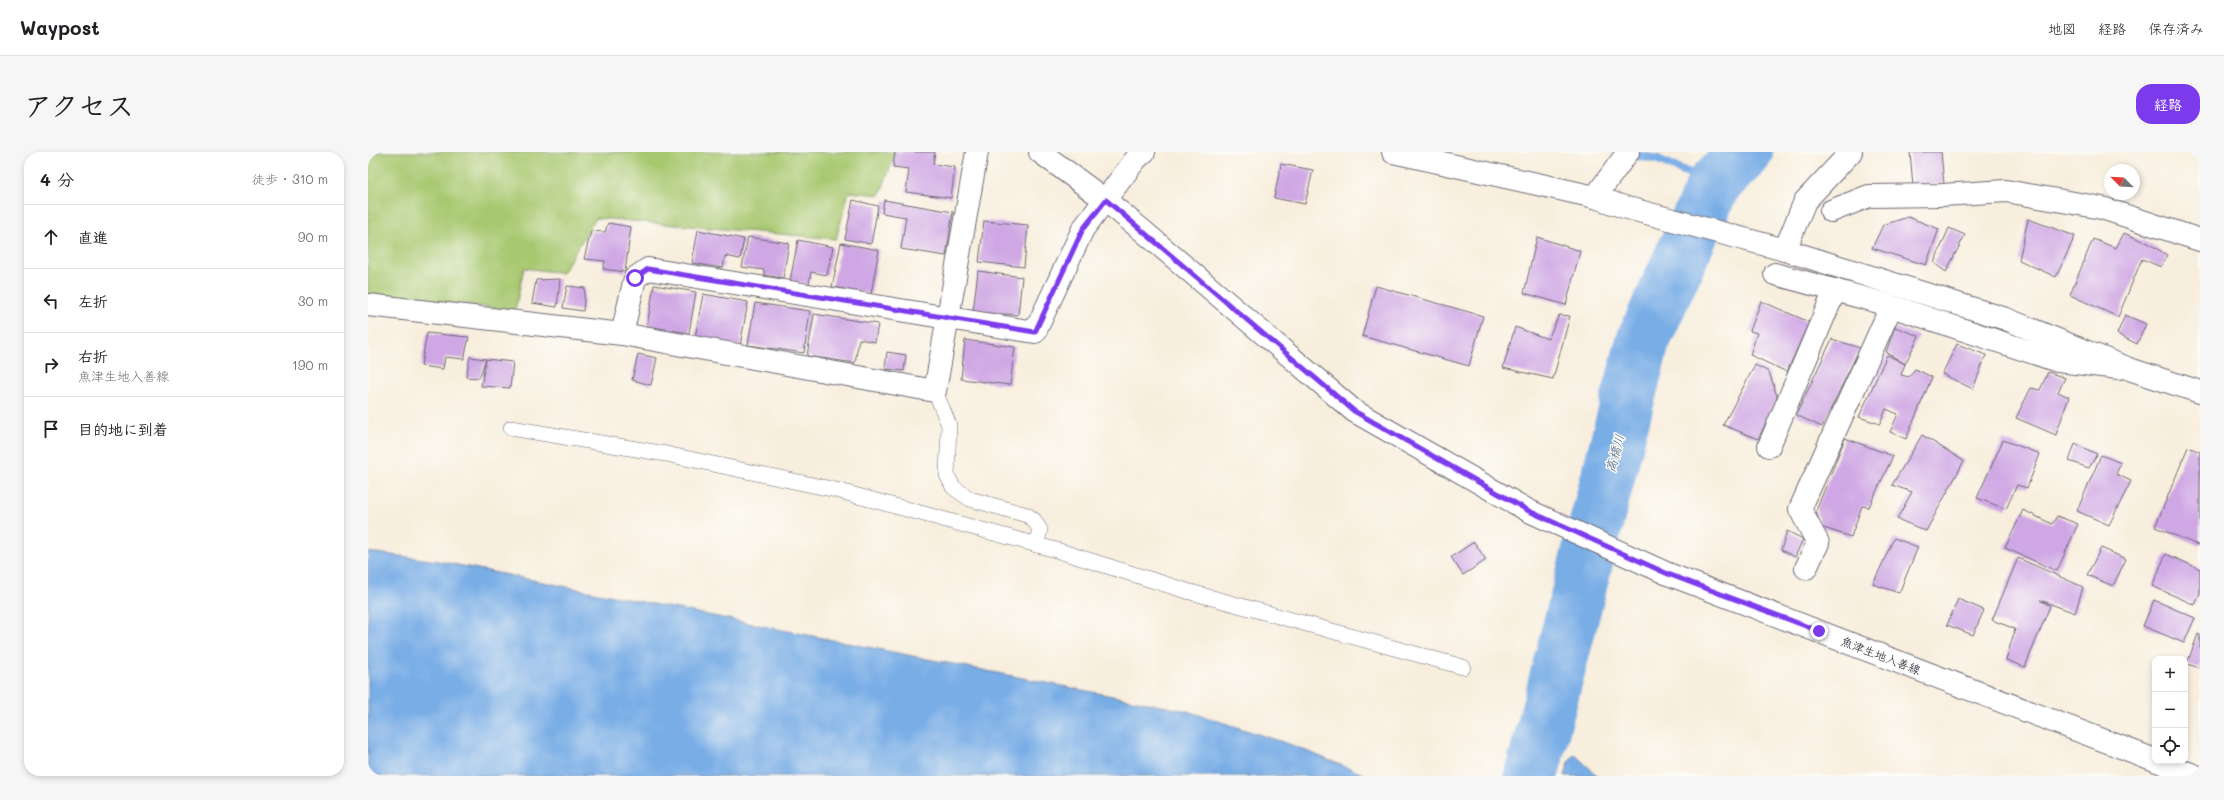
<!DOCTYPE html>
<html lang="ja">
<head>
<meta charset="utf-8">
<style>
	:root { --surface:#fff; --page:#f6f6f6; --text:#202124; --muted:#757577; --line:#e0e0e0; --accent:#7c3aed }
	body { margin:0; font-family:Mali,"Klee One",sans-serif; background:var(--page); color:var(--text) }
	.controls { position:absolute; right:12px; bottom:12px; display:grid; overflow:hidden; border-radius:8px; box-shadow:0 2px 6px #0003 }
	.controls button { width:36px; height:36px; display:grid; place-items:center; padding:0; border:0; border-bottom:1px solid var(--line); background:var(--surface); color:var(--text); font:20px sans-serif }
	.compass { position:absolute; left:1736px; top:12px; width:36px; height:36px; border-radius:50%; background:var(--surface); box-shadow:0 2px 6px #0003; rotate:294deg }
	.stop { position:absolute; width:12px; height:12px; margin:-9px; border:3px solid #7c3aed; border-radius:50%; background:#fff }
	.stop.end { background:#7c3aed; border-color:#fff; box-shadow:0 1px 4px #0008 }
	.list { margin:0; padding:0; list-style:none }
	h2 { display:flex; justify-content:space-between; align-items:center; height:52px; margin:0; padding:0 16px; font-size:17px }
	h2 small { font-size:13px; font-weight:400; color:var(--muted) }
	.list li { display:grid; grid-template-columns:26px 1fr auto; gap:12px; align-items:center; box-sizing:border-box; height:64px; padding:0 16px; border-top:1px solid var(--line) }
	.list b { display:block; font-size:15px; white-space:nowrap }
	.list p { margin:0; font-size:13px; white-space:nowrap; color:var(--muted) }
	.list em { font-size:13px; font-style:normal; color:var(--muted) }
	.icon { flex:none; width:22px; height:22px; fill:none; stroke:currentColor; stroke-width:2; stroke-linecap:round; stroke-linejoin:round }
	.map { position:relative; flex:none; width:1832px; height:624px; overflow:hidden; border-radius:16px }
	header { display:flex; align-items:center; gap:24px; box-sizing:border-box; height:56px; padding:0 20px; background:var(--surface); border-bottom:1px solid var(--line) }
	header strong { font-size:19px }
	nav { display:flex; gap:22px; margin-inline-start:auto; font-size:14px }
	.intro { display:flex; align-items:center; justify-content:space-between; box-sizing:border-box; height:96px; padding:0 24px }
	h1 { margin:0; font-size:28px }
	.button { padding:10px 18px; border-radius:16px; background:var(--accent); color:#fff; font-size:14px; font-weight:700 }
	main { display:flex; gap:24px; padding:0 24px }
	aside { flex:1; background:var(--surface); border-radius:16px; box-shadow:0 2px 6px #0003 }
	.map>svg:first-child { display:block }
	.green { fill:#a8c870; stroke:#657556 }
	.water { fill:#79ade6; stroke:#4e6890 }
	.lines { fill:none; stroke-linecap:round; stroke-linejoin:round }
	.stream { stroke:#79ade6; stroke-width:9 }
	.river { stroke:#79ade6; stroke-width:54 }
	.building { fill:#cfa7e4 }
	.lane-casing { stroke:#6d6974; stroke-width:16 }
	.street-casing { stroke:#6d6974; stroke-width:24 }
	.secondary-casing { stroke:#6d6974; stroke-width:24 }
	.primary-casing { stroke:#6d6974; stroke-width:24 }
	.lane { stroke:#fff; stroke-width:15 }
	.street { stroke:#fff; stroke-width:22 }
	.secondary { stroke:#fff; stroke-width:22 }
	.primary { stroke:#fff; stroke-width:22 }
	.route { stroke:#7c3aed; stroke-width:5 }
	.labels { text-anchor:middle; dominant-baseline:central; stroke-width:3; stroke-linejoin:round; paint-order:stroke }
	.street-label { font-size:12px; fill:#22223b; stroke:#fdfcf7 }
	.water-label { font-size:13px; font-style:italic; fill:#455a7f; stroke:#fdfcf7 }
</style>
</head>
<body>
<header>
<strong>Waypost</strong>
<nav><a>地図</a><a>経路</a><a>保存済み</a></nav>
</header>
<div class="intro"><h1>アクセス</h1><a class="button">経路</a></div>
<main>
<aside>
<h2>4 分<small>徒歩 · 310 m</small></h2>
<ul class="list">
<li><svg class="icon" aria-label="ahead" viewBox="0 0 24 24"><path d="M12 20V5M6 11l6-6 6 6"/></svg><div><b>直進</b></div><em>90 m</em></li>
<li><svg class="icon" aria-label="left" viewBox="0 0 24 24"><path d="M17 20v-9H6M10 6l-5 5 5 5"/></svg><div><b>左折</b></div><em>30 m</em></li>
<li><svg class="icon" aria-label="right" viewBox="0 0 24 24"><path d="M7 20v-9h11M14 6l5 5-5 5"/></svg><div><b>右折</b><p>魚津生地入善線</p></div><em>190 m</em></li>
<li><svg class="icon" aria-label="arrive" viewBox="0 0 24 24"><path d="M6 21V4h12l-3 4 3 4H6"/></svg><div><b>目的地に到着</b></div></li>
</ul>
</aside>
<div class="map">
<svg width="1832" height="624" viewBox="0 0 1832 624">
	<rect width="100%" height="100%" fill="#fdfcf7"/>
	<filter id="ink" filterUnits="userSpaceOnUse"><feTurbulence type="fractalNoise" baseFrequency=".025" numOctaves="2"/><feDisplacementMap in="SourceGraphic" scale="8" xChannelSelector="R" yChannelSelector="G"/><feConvolveMatrix kernelMatrix="1 2 1 2 8 2 1 2 1" color-interpolation-filters="sRGB"/></filter>
	<filter id="wash" filterUnits="userSpaceOnUse"><feTurbulence type="fractalNoise" baseFrequency=".012" numOctaves="4" result="noise"/><feDisplacementMap in="SourceGraphic" scale="16" xChannelSelector="R" yChannelSelector="G"/><feGaussianBlur stdDeviation="0.9" result="paint"/><feColorMatrix in="noise" values="0 0 0 0 0 0 0 0 0 0 0 0 0 0 0 0 0 1.4 0 .05"/><feComposite in="paint" operator="in"/></filter>
	<g filter="url(#wash)">
		<rect width="100%" height="100%" fill="#f8eedd"/>
		<path class="green" d="M 0,0 L 528,0 L 512,43 L 481,40 L 468,87 L 228,66 L 194,121 L 156,116 L 147,158 L 0,142 Z"/>
		<g class="water">
			<path d="M 0,400 L 70,409 L 819,559 L 921,592 L 1000,624 L 0,624 Z"/>
			<path d="M 1206,602 L 1230,624 L 1197,624 L 1201,609 Z"/>
		</g>
		<g class="lines">
			<path class="stream" d="M 1259,2 L 1289,7 L 1346,32"/>
			<path class="river" d="M 1163,624 L 1275,189 L 1346,32 L 1378,0"/>
		</g>
		<g id="blocks">
			<g class="building">
				<path d="M 527,0 L 567,0 L 565,12 L 587,15 L 583,46 L 538,40 L 541,17 L 525,15 Z"/>
				<path d="M 1542,0 L 1573,0 L 1576,32 L 1545,34 Z"/>
				<path d="M 913,12 L 945,18 L 937,52 L 906,46 Z"/>
				<path d="M 485,48 L 510,54 L 503,92 L 477,87 Z"/>
				<path d="M 516,48 L 585,60 L 578,104 L 533,97 L 538,65 L 514,61 Z"/>
				<path d="M 1540,65 L 1571,77 L 1558,113 L 1504,96 L 1515,73 Z"/>
				<path d="M 1660,67 L 1707,84 L 1688,125 L 1651,108 Z"/>
				<path d="M 616,69 L 660,73 L 656,115 L 611,110 Z"/>
				<path d="M 240,71 L 263,75 L 257,120 L 235,117 L 237,109 L 216,107 L 223,79 L 237,80 Z"/>
				<path d="M 1581,76 L 1597,83 L 1578,120 L 1566,111 Z"/>
				<path d="M 330,78 L 376,87 L 372,107 L 357,104 L 355,116 L 324,111 Z"/>
				<path d="M 1756,81 L 1780,91 L 1799,103 L 1793,115 L 1774,107 L 1750,165 L 1702,143 L 1725,87 L 1748,96 Z"/>
				<path d="M 380,85 L 421,91 L 415,126 L 396,123 L 396,118 L 374,115 Z"/>
				<path d="M 1169,85 L 1212,99 L 1198,153 L 1156,141 Z"/>
				<path d="M 430,88 L 465,95 L 459,123 L 443,120 L 441,132 L 422,129 Z"/>
				<path d="M 473,91 L 511,98 L 503,142 L 464,135 Z"/>
				<path d="M 610,119 L 654,125 L 650,163 L 605,160 Z"/>
				<path d="M 192,127 L 189,155 L 164,151 L 168,128 Z"/>
				<path d="M 286,133 L 328,140 L 321,181 L 279,174 Z"/>
				<path d="M 199,134 L 217,136 L 215,159 L 195,156 Z"/>
				<path d="M 1008,134 L 1115,164 L 1101,214 L 994,184 Z"/>
				<path d="M 335,142 L 380,150 L 372,194 L 327,186 Z"/>
				<path d="M 1393,149 L 1441,170 L 1419,220 L 1382,203 L 1389,181 L 1382,179 Z"/>
				<path d="M 387,151 L 442,159 L 436,201 L 380,193 Z"/>
				<path d="M 446,162 L 510,172 L 507,190 L 491,187 L 487,211 L 439,204 Z"/>
				<path d="M 1191,163 L 1202,164 L 1185,227 L 1135,216 L 1147,175 L 1180,187 Z"/>
				<path d="M 1757,163 L 1778,172 L 1769,192 L 1749,182 Z"/>
				<path d="M 1527,175 L 1551,184 L 1537,212 L 1518,200 Z"/>
				<path d="M 59,181 L 101,185 L 96,207 L 77,205 L 75,217 L 53,214 Z"/>
				<path d="M 1464,187 L 1492,196 L 1454,275 L 1428,263 Z"/>
				<path d="M 597,188 L 647,195 L 642,233 L 593,227 Z"/>
				<path d="M 1589,192 L 1618,203 L 1605,237 L 1574,222 Z"/>
				<path d="M 519,200 L 538,203 L 536,219 L 517,217 Z"/>
				<path d="M 270,202 L 289,206 L 283,233 L 264,228 Z"/>
				<path d="M 1519,203 L 1537,212 L 1533,223 L 1541,225 L 1547,217 L 1564,225 L 1538,287 L 1522,280 L 1530,262 L 1518,257 L 1512,272 L 1491,265 Z"/>
				<path d="M 102,205 L 118,207 L 145,210 L 142,236 L 113,234 L 118,207 L 111,226 L 98,225 Z"/>
				<path d="M 1387,213 L 1401,220 L 1410,247 L 1390,287 L 1355,273 Z"/>
				<path d="M 1680,220 L 1697,226 L 1690,240 L 1701,245 L 1688,283 L 1648,266 L 1663,236 L 1672,238 Z"/>
				<path d="M 1554,283 L 1596,309 L 1558,379 L 1529,367 L 1544,340 L 1524,333 Z"/>
				<path d="M 1477,286 L 1525,304 L 1501,355 L 1494,354 L 1483,385 L 1453,375 L 1448,359 Z"/>
				<path d="M 1635,288 L 1672,302 L 1659,336 L 1649,333 L 1638,357 L 1609,346 Z"/>
				<path d="M 1707,292 L 1729,302 L 1721,316 L 1701,309 Z"/>
				<path d="M 1820,295 L 1832,300 L 1832,394 L 1787,375 Z"/>
				<path d="M 1733,303 L 1753,311 L 1748,322 L 1763,329 L 1741,373 L 1709,359 Z"/>
				<path d="M 1655,358 L 1684,372 L 1689,364 L 1710,372 L 1689,419 L 1637,396 Z"/>
				<path d="M 1419,379 L 1435,387 L 1427,405 L 1413,398 Z"/>
				<path d="M 1526,386 L 1550,395 L 1531,441 L 1505,432 Z"/>
				<path d="M 1106,390 L 1118,408 L 1095,423 L 1083,405 Z"/>
				<path d="M 1733,396 L 1758,407 L 1745,434 L 1719,423 Z"/>
				<path d="M 1798,402 L 1832,417 L 1832,442 L 1827,453 L 1784,434 Z"/>
				<path d="M 1650,406 L 1715,435 L 1707,461 L 1672,448 L 1682,454 L 1657,515 L 1638,508 L 1647,477 L 1624,468 Z"/>
				<path d="M 1590,447 L 1616,458 L 1605,483 L 1579,473 Z"/>
				<path d="M 1786,448 L 1827,466 L 1816,491 L 1775,474 Z"/>
				<path d="M 1830,482 L 1832,483 L 1832,516 L 1819,512 Z"/>
			</g>
		</g>
	</g>
	<g filter="url(#ink)">
		<use href="#blocks" fill-opacity="0" stroke="#6d6974" stroke-width="1"/>
		<g class="lines">
			<defs>
				<g id="lane">
					<path d="M 567,239 L 581,273 L 579,323 L 585,335 L 602,347 L 659,363 L 666,368 L 672,378 L 668,393"/>
					<path d="M 143,276 L 298,302 L 468,338 L 688,398 L 819,439 L 1095,515"/>
				</g>
				<g id="street">
					<path d="M 1227,45 L 1260,0"/>
					<path d="M 1463,59 L 1501,44 L 1574,43 L 1638,39 L 1734,56 L 1832,88"/>
					<path d="M 1417,98 L 1437,49 L 1483,0"/>
					<path d="M 1407,122 L 1514,151 L 1690,209 L 1751,216"/>
					<path d="M 0,153 L 254,182 L 567,239 L 609,0"/>
					<path d="M 254,182 L 267,126 L 280,117 L 667,180 L 715,77 L 737,48"/>
					<path d="M 1401,294 L 1467,138"/>
					<path d="M 1438,416 L 1450,391 L 1432,357 L 1523,155"/>
				</g>
				<g id="secondary">
					<path d="M 1025,0 L 1227,45 L 1256,55 L 1417,98 L 1638,167 L 1764,218 L 1832,240"/>
					<path d="M 737,48 L 768,7 L 776,0"/>
				</g>
				<g id="primary">
					<path d="M 672,0 L 737,48 L 775,79 L 986,259 L 1161,359 L 1300,422 L 1787,608"/>
					<path d="M 1789,609 L 1828,624"/>
				</g>
			</defs>
			<use href="#lane" class="lane-casing"/>
			<use href="#street" class="street-casing"/>
			<use href="#secondary" class="secondary-casing"/>
			<use href="#primary" class="primary-casing"/>
			<use href="#lane" class="lane"/>
			<use href="#street" class="street"/>
			<use href="#secondary" class="secondary"/>
			<use href="#primary" class="primary"/>
		</g>
	</g>
	<g class="lines" filter="url(#ink)">
		<path class="route" d="M 267,126 L 280,117 L 667,180 L 715,77 L 738,48 L 986,259 L 1161,359 L 1300,422 L 1451,479"/>
	</g>
	<g class="labels">
		<g class="street-label">
			<text transform="translate(1513 503) rotate(21)">魚津生地入善線</text>
		</g>
		<g class="water-label">
			<text transform="translate(1246 301) rotate(-75)">高橋川</text>
		</g>
	</g>
</svg>
<div class="controls">
<button>+</button>
<button>−</button>
<button><svg class="icon" aria-label="locate" viewBox="0 0 24 24"><circle cx="12" cy="12" r="6"/><path d="M12 2v4M12 18v4M2 12h4M18 12h4"/></svg></button>
</div>
<svg class="compass" viewBox="-18 -18 36 36"><path d="M0-13l5 13h-10z" fill="#e53935"/><path d="M0 13l5-13h-10z" fill="#757577"/></svg>
<div class="stop" style="left:267px;top:126px"></div>
<div class="stop end" style="left:1451px;top:479px"></div>
</div>
</main>
</body>
</html>
